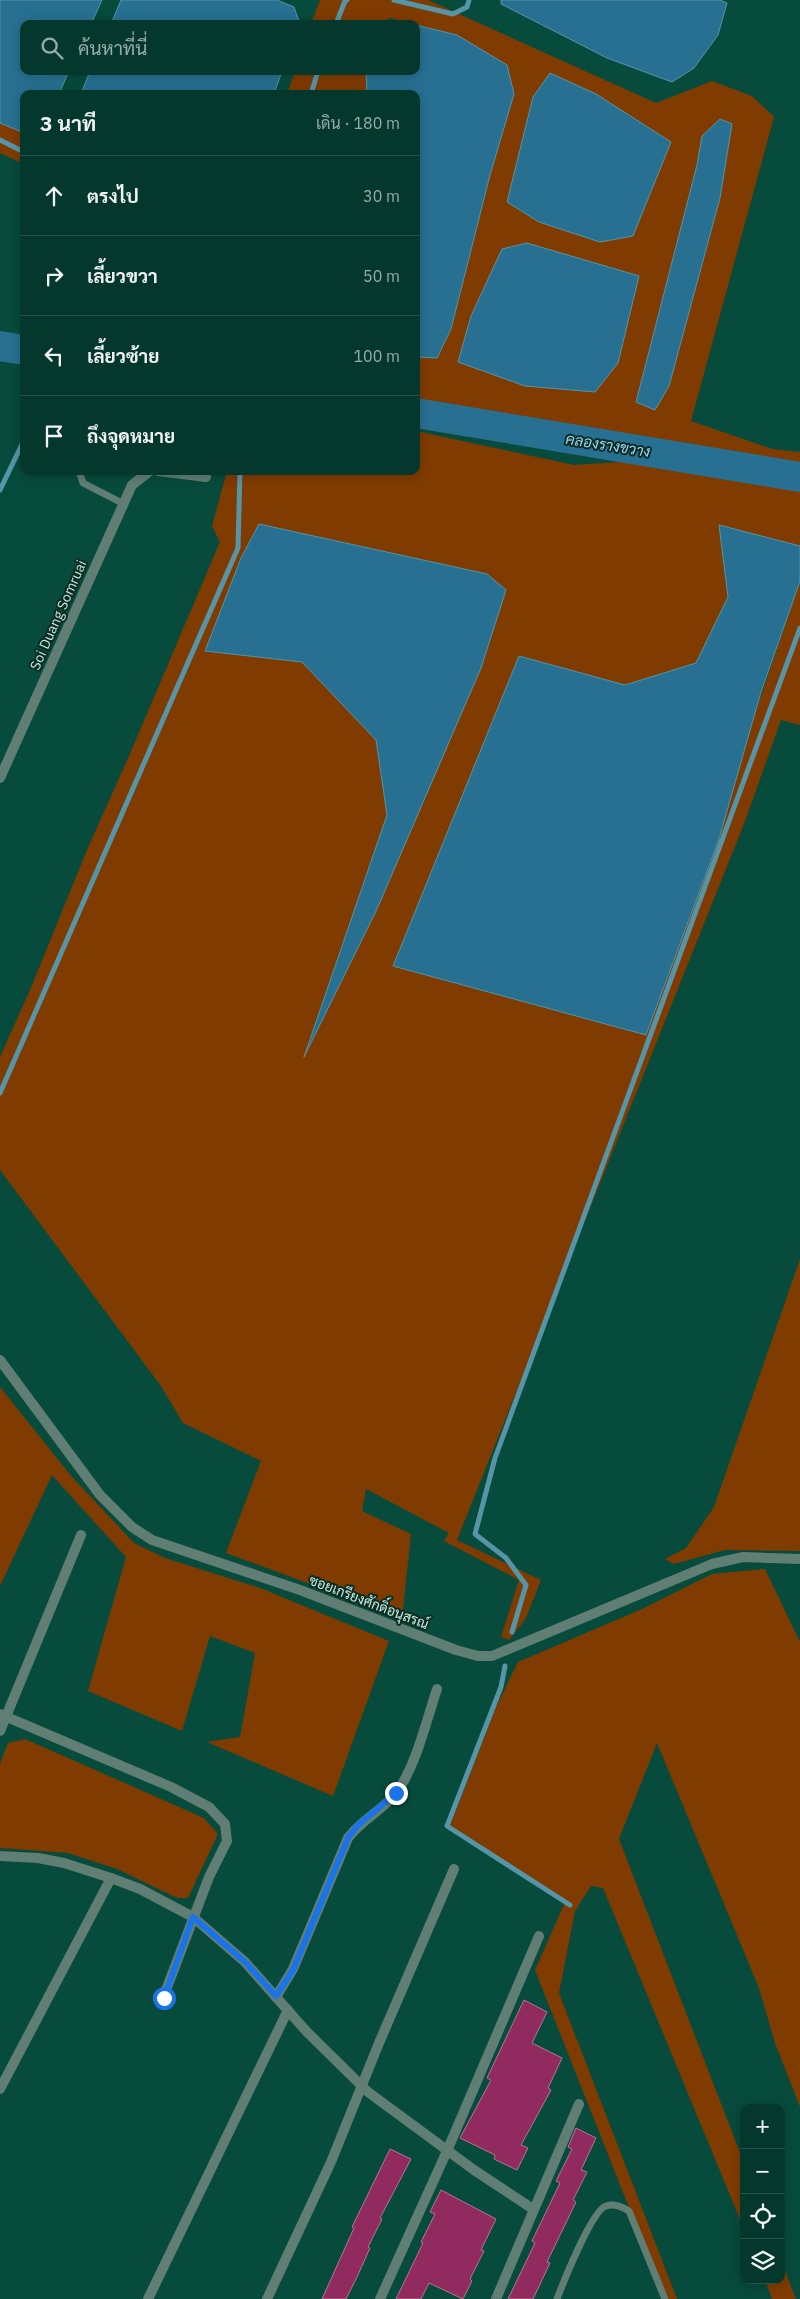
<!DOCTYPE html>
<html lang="th">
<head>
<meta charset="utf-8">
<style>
	:root { --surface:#05382d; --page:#0e3f35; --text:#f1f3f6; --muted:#97acaa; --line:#265249 }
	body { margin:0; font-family:"IBM Plex Sans",Sarabun,sans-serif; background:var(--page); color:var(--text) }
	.controls { position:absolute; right:15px; bottom:15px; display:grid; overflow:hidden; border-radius:10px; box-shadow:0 2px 12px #0003 }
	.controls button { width:45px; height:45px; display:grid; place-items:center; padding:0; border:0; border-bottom:1px solid var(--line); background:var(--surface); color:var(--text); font:25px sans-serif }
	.stop { position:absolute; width:15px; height:15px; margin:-11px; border:4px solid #1a73e8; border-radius:50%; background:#fff }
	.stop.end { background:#1a73e8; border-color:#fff; box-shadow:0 1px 5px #0008 }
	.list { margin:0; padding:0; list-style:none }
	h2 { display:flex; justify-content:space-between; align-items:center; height:65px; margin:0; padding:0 20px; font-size:21px }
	h2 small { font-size:16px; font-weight:400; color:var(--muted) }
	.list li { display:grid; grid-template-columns:32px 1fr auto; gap:15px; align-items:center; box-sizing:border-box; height:80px; padding:0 20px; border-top:1px solid var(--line) }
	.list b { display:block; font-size:19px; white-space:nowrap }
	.list em { font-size:16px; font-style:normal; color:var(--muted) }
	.icon { flex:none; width:28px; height:28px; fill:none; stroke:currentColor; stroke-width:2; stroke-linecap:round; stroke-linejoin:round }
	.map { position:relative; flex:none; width:800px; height:2299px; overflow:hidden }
	.search { position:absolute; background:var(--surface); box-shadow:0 2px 12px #0003; left:20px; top:20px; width:400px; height:55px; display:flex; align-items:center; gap:12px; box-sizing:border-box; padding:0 18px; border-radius:10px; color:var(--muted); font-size:19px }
	.panel { position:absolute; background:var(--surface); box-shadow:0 2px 12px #0003; left:20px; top:90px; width:400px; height:385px; border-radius:10px }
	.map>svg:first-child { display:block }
	.green { fill:#803b00; fill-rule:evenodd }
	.water { fill:#277092; stroke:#5695a8 }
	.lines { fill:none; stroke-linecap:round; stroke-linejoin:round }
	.stream { stroke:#5695a8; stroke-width:5 }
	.river { stroke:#277092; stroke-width:30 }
	.building { fill:#912a5f; stroke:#b47690 }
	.service { stroke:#607e74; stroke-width:7 }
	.minor { stroke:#607e74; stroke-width:10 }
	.route { stroke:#1a73e8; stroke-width:6 }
	.labels { text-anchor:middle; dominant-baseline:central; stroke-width:4; stroke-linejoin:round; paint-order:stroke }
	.street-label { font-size:14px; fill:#c5eadd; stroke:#0b2d24 }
	.water-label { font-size:15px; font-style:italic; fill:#9dd4f2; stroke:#0b2d24 }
</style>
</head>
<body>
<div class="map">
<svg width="800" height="2299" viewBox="0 0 800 2299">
	<rect width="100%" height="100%" fill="#074b3c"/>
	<g class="green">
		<path d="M 320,0 L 428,0 L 656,103 L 712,81 L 752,96 L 774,117 L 691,421 L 772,449 L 800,452 L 800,468 L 684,443 L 416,401 L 416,357 L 437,358 L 451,329 L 490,175 L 514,94 L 457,35 L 389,18 L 384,24 L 311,24 ZM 732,124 L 720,198 L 669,386 L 655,410 L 636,402 L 697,165 L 702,136 Z"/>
		<path d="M 295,71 L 366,71 L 367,94 L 287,94 Z"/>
		<path d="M 0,123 L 24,133 L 24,164 L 0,153 Z"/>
		<path d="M 416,431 L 574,465 L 618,462 L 630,456 L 800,486 L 800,546 L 719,526 L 728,597 L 696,663 L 625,685 L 519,656 L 393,966 L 646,1035 L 800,581 L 800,725 L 781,720 L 744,824 L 457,1540 L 541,1580 L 525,1620 L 509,1640 L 501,1637 L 519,1580 L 444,1541 L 449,1533 L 366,1489 L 362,1511 L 411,1534 L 402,1618 L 226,1553 L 261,1461 L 183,1423 L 161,1386 L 0,1170 L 0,1057 L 30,990 L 87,850 L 129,756 L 220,542 L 212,526 L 227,471 L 416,471 ZM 259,524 L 487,574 L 306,1051 L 387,815 L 376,740 L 302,662 L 206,651 L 241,558 Z"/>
		<path d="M 800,1259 L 800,1551 L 725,1550 L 674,1564 L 665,1559 L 686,1548 L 714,1507 Z"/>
		<path d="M 0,1387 L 72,1477 L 134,1543 L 165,1558 L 260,1588 L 389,1641 L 333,1796 L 207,1742 L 240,1737 L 255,1653 L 210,1636 L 182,1731 L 88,1691 L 126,1557 L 52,1475 L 0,1586 Z"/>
		<path d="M 765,1569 L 800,1642 L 800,2107 L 775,2043 L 759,1988 L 657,1743 L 619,1839 L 744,2163 L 744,2229 L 603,1888 L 591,1886 L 575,1911 L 559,1993 L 677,2299 L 669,2299 L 626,2200 L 535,1970 L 566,1900 L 450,1826 L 496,1707 L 518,1662 L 642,1609 L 712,1574 Z"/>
		<path d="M 25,1739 L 204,1818 L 218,1834 L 188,1898 L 177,1898 L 117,1869 L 68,1853 L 0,1848 L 0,1764 L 8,1743 Z"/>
		<path d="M 781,2260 L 796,2299 L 772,2299 L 765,2280 L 781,2280 Z"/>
	</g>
	<g class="water">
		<path d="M 0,0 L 102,0 L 91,24 L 24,24 L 24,71 L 69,71 L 59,94 L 24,94 L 24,133 L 0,123 Z"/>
		<path d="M 121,0 L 277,0 L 294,7 L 300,24 L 111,24 Z"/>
		<path d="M 501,0 L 720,0 L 727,3 L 718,35 L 694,68 L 672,82 L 607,58 L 501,4 Z"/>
		<path d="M 416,25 L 457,35 L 507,65 L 514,94 L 490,175 L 451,329 L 437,358 L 416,357 L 416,94 L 367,94 L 366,71 L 416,71 Z"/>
		<path d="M 90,71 L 282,71 L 274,94 L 81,94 Z"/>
		<path d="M 550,73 L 596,94 L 671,142 L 633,236 L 600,242 L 539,222 L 507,202 L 533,97 Z"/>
		<path d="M 720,119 L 732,124 L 720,198 L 669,386 L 655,410 L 636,402 L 697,165 L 702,136 Z"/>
		<path d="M 527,243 L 639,276 L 618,363 L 595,392 L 525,386 L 458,362 L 471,316 L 502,249 Z"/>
		<path d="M 259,524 L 487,574 L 506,590 L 481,668 L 377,909 L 304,1057 L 387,815 L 376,740 L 302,662 L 205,651 L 241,558 Z"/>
		<path d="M 719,525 L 800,546 L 800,581 L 761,692 L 719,839 L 646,1035 L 393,966 L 519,656 L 625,685 L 696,663 L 728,597 Z"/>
	</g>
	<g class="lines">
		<g class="stream">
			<path d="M 394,0 L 453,14 L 467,7 L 469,0"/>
			<path d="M 336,24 L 345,1 L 347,0"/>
			<path d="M 311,94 L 318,71"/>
			<path d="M 0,140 L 24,152"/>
			<path d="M 0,490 L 24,440"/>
			<path d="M 0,1093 L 238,548 L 240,471"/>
			<path d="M 512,1632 L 526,1585 L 506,1558 L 475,1534 L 495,1458 L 800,628"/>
			<path d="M 505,1666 L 501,1687 L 447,1826 L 570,1905"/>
		</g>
		<g class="river">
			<path d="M 0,346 L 24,350"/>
			<path d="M 416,413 L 800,477"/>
		</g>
	</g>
	<g class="building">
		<path d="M 524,2000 L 547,2012 L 532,2043 L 562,2058 L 548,2088 L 551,2090 L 521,2145 L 528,2148 L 517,2170 L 494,2159 L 495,2155 L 460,2138 L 491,2080 L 487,2078 Z"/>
		<path d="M 576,2128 L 596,2138 L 581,2170 L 587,2172 L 573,2200 L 576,2202 L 547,2262 L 550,2263 L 533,2299 L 508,2299 L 535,2243 L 532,2241 L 560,2183 L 556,2181 L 572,2149 L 568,2147 Z"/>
		<path d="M 390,2149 L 411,2159 L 380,2218 L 382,2219 L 368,2247 L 370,2248 L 357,2277 L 346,2299 L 322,2299 L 354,2228 L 352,2227 Z"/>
		<path d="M 441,2190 L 496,2219 L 481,2250 L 484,2251 L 470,2279 L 472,2281 L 463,2299 L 429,2283 L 421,2299 L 396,2299 L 423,2243 L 421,2242 L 435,2214 L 430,2212 Z"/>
	</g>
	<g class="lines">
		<g class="service">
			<path d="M 79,471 L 83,483 L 124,504"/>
			<path d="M 557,2299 C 563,2283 592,2210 606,2206 C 614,2203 622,2207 629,2211 L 665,2299"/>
		</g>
		<g class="minor">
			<path d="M 158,471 L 206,477"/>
			<path d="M 0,778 L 132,485 L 150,471"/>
			<path d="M 0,1360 L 100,1495 L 132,1527 L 152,1540 L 300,1590 L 456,1650 L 478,1656 L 492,1656 L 712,1564 L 743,1557 L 800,1559"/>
			<path d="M 0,1714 L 171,1787 L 209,1807 L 225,1824 L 227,1841 L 209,1877 L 163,1998"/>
			<path d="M 0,1731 L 81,1535"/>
			<path d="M 0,1856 L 38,1858 L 64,1863 L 111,1878 L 140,1889 L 193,1917 L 245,1962 L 307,2032 L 368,2092 L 474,2170 L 533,2209"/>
			<path d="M 276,1997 L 293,1969 L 348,1838 C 363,1818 382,1811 396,1793 C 415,1769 427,1719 437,1689"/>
			<path d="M 0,2089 L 111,1878"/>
			<path d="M 148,2299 L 288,2010"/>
			<path d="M 267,2299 L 331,2162 L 379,2043 L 454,1869"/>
			<path d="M 380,2299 L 447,2151 L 539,1936"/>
			<path d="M 496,2299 L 579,2104"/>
		</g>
	</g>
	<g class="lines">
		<path class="route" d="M 164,1998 L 193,1917 L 245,1962 L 276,1996 L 293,1970 L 348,1838 L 357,1826 L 396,1793"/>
	</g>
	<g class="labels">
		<g class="street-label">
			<text transform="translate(58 615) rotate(-66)">Soi Duang Somruai</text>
			<text transform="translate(369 1602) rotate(21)">ซอยเกรียงศักดิ์อนุสรณ์</text>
		</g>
		<g class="water-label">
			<text transform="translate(608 445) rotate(9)">คลองรางขวาง</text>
		</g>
	</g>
</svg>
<div class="controls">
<button>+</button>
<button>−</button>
<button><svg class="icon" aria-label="locate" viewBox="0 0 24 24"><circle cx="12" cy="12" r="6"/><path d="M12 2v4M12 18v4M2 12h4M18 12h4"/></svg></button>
<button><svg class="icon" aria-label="layers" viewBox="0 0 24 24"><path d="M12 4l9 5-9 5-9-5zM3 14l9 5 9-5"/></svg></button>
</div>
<div class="stop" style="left:164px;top:1998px"></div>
<div class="stop end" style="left:396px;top:1793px"></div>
<div class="search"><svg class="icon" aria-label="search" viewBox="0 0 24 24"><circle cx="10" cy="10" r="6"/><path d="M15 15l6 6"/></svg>ค้นหาที่นี่</div>
<section class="panel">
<h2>3 นาที<small>เดิน · 180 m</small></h2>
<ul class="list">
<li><svg class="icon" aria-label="ahead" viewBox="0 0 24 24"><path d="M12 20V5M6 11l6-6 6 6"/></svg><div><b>ตรงไป</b></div><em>30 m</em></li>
<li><svg class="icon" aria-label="right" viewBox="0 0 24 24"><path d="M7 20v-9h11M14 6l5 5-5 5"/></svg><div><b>เลี้ยวขวา</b></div><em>50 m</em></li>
<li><svg class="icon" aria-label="left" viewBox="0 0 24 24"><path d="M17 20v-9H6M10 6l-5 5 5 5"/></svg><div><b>เลี้ยวซ้าย</b></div><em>100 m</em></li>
<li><svg class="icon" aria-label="arrive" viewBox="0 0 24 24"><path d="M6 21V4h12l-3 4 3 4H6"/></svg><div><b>ถึงจุดหมาย</b></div></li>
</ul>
</section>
</div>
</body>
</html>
